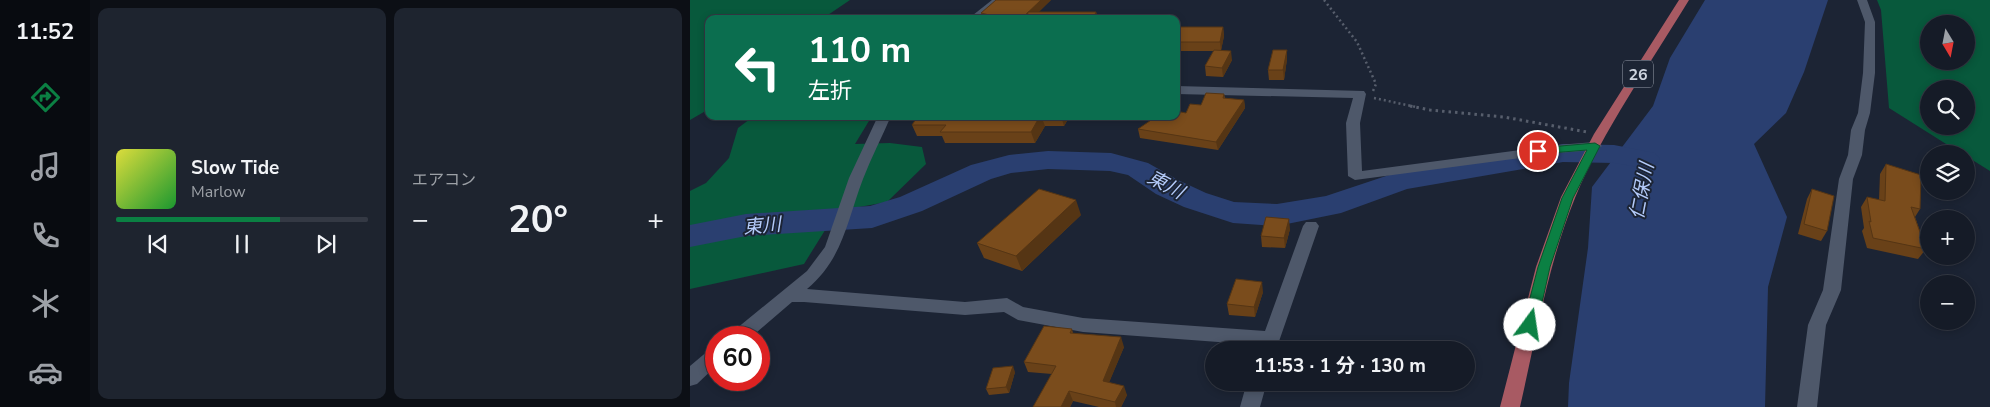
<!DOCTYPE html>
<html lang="ja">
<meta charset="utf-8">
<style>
:root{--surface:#151b27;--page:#1e242f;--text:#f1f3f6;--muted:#9da1a7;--line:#343944;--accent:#0b8043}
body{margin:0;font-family:"Nunito Sans","Noto Sans JP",sans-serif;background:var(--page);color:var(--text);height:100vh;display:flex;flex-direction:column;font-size:19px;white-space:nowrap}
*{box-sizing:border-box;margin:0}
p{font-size:16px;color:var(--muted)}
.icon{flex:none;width:28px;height:28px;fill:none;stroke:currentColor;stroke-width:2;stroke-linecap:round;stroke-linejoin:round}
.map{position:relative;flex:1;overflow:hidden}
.drawer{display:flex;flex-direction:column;gap:8px;padding:8px;background:#0c0f15;width:600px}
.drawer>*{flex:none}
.guide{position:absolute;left:15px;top:15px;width:475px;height:105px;border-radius:10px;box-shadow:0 2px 8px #0003,0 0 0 1px var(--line);background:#0b6e4f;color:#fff;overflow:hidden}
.needle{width:32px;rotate:170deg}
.controls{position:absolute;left:1230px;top:15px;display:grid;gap:10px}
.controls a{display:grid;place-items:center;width:55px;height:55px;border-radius:50%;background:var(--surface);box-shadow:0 2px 8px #0003,0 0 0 1px var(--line);font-size:25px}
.speed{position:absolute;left:15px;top:326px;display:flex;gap:10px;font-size:25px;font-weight:700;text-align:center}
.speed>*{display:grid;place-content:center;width:65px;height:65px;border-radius:50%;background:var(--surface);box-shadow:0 2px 8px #0003,0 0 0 1px var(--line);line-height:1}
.speed .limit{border:8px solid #d22;background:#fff;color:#111}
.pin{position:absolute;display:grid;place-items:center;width:42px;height:42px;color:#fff;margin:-21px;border:2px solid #fff;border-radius:50%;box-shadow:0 1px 5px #0007}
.me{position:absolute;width:55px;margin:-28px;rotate:14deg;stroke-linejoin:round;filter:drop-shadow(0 0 4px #0008)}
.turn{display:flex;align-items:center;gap:18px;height:105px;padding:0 20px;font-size:22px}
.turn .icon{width:65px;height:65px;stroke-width:2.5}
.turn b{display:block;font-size:35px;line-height:42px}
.big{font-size:38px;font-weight:700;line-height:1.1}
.drawer .widget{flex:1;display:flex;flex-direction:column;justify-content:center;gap:8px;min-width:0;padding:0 18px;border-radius:10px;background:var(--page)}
.song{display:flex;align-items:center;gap:15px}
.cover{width:60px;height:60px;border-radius:8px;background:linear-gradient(135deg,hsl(60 70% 55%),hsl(130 70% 35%))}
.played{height:5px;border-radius:2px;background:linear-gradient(90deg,var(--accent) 65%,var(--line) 65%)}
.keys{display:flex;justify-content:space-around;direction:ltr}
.heat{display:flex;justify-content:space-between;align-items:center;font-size:28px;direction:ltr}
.drawer .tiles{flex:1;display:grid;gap:8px;grid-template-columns:repeat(2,1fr)}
.trip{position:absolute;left:515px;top:341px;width:270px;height:50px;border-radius:25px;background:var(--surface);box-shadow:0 2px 8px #0003,0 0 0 1px var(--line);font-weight:700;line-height:50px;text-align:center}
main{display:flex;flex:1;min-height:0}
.tabs{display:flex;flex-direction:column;width:90px;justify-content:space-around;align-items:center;background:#080b10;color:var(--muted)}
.tabs .icon{width:35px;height:35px}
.tabs .on{color:var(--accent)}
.tabs b{font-size:22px;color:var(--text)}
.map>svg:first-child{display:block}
.forest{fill:#08593c;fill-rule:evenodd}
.water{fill:#2a3f70}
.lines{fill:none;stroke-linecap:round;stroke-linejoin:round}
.river{fill:#2a3f70;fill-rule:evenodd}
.path-far1{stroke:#575e6c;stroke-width:2.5;stroke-dasharray:2 3;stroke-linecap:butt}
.path{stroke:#575e6c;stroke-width:3;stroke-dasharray:2.5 4;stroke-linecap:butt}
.street{fill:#4e586a;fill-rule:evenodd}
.primary{fill:#a85a63;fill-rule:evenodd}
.wall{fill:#694118}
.shaded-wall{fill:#553514}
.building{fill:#7a4c1c;stroke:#553514}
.route{fill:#0b8043;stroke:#07532c}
.labels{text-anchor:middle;stroke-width:4;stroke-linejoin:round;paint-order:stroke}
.shield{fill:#1c2434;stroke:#999fac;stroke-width:1}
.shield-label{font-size:16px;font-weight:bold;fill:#ced4df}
.water-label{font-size:19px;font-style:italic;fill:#b4cbfa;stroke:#1c2434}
</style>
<main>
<nav class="tabs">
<b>11:52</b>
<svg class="icon on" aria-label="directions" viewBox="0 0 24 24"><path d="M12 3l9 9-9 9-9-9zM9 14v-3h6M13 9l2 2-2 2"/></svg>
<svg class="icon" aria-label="music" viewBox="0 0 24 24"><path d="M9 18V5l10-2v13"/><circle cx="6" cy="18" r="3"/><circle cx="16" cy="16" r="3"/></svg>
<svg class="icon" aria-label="phone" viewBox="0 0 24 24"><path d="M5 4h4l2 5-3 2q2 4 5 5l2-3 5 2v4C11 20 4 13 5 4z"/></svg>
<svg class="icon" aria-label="climate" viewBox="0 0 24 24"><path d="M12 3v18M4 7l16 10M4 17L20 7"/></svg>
<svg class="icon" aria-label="car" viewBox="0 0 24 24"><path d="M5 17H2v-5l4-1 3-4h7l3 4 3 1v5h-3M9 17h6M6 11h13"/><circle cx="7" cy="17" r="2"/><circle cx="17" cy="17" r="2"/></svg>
</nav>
<section class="drawer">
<div class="tiles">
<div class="widget">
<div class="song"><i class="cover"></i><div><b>Slow Tide</b><p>Marlow</p></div></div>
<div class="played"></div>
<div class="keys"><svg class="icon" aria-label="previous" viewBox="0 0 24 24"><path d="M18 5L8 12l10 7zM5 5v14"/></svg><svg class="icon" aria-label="pause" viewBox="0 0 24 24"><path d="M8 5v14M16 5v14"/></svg><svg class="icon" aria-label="next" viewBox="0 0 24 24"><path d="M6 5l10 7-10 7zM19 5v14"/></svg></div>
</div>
<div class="widget"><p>エアコン</p>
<div class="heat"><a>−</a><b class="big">20°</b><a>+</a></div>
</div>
</div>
</section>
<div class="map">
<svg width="1300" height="407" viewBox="0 0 1300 407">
<rect width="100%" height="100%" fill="#1c2434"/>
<!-- forest -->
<g class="forest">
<polygon points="0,0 160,0 132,19 19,19 19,109 0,120"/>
<path d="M1187,0H1300V171L1276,156V154H1272L1199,108L1191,10ZM1239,24H1276V61H1239ZM1239,89H1276V126H1239Z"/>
<polygon points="64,116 182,116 165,144 200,143 232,147 236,164 197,202 147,211 114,264 0,289 0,191 16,183 39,158 48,128"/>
</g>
<!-- water -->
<polygon class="water" points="1015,0 1138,0 1114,72 1096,113 1064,144 1097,217 1078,287 1075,407 878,407 879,383 898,248 902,187 963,106 980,58"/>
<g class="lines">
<!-- river -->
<polygon class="river" points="873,144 924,145 965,153 970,159 965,165 955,168 924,163 873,162 717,189 651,213 587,226 543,223 494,207 466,194 438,175 420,171 358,169 321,173 301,179 232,211 182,228 56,236 0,247 0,225 56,214 180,206 210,197 281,165 319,155 358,151 421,153 458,163 488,180 516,193 544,202 587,204 636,196 711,171"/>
<!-- path-far1 -->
<g class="path-far1">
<polyline points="634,0 667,42 686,84 683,91"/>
<polyline points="684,98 726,107"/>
</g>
<!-- path -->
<polyline class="path" points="720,106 740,110 814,117 897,132"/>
<!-- street -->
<g class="street">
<polygon points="302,0 313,0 290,19 278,19"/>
<polygon points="1167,0 1177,0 1185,22 1185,73 1180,113 1175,130 1172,155 1163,179 1151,290 1136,325 1127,407 1107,407 1118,325 1133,290 1149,179 1158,155 1161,130 1168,113 1173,73 1175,22"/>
<polygon points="486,86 674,91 676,94 670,123 672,171 867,145 905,142 912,146 905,150 867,153 665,180 658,176 656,123 663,98 486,94"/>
<path d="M188,116H201C192,137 181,158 173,179C157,221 153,259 117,289L275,302L317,298L333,307L393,318L575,331L613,226L616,222H626L629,226L586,350H568L569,345L393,332L328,320L314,312L275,315L114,302H102L60,338H38L41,333L117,271L135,247L159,178Z"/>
<polygon points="26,347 26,366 7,384 0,386 0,366 19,350"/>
<polygon points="557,382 577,382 570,407 550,407"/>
</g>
<!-- primary -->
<path class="primary" d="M989,0H999C962,61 912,132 885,198C858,264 846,337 830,407H810L846,267L871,197L904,134Z"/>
</g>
<!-- wall -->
<g class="wall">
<polygon points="361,0 348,12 406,12 408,19 293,19 291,13"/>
<polygon points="533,27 534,36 531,50 542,60 533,77 516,76 515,66 524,51 486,51 486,37"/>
<polygon points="597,59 594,80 579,80 578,70"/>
<polygon points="534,94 535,98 554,100 555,108 528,150 450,138 448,129 496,113 511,105"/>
<polygon points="228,116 380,116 374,126 355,126 345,143 255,143 252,136 227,136 222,125"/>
<polygon points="1196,164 1230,209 1225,217 1236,249 1228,259 1177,248 1172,231 1174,228 1171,207 1177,197 1189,200 1190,174"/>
<polygon points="1122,189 1137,231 1131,241 1108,234 1117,199"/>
<polygon points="391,215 332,271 294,258 287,243"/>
<polygon points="600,229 595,248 572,247 571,236"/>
<polygon points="573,292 565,317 539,315 537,304"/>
<polygon points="382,329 383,333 434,347 419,382 437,395 431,407 409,407 383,401 380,407 343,407 362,374 338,372 334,362"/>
<polygon points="325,372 319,393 299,395 296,389"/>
</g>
<!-- shaded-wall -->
<g class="shaded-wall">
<polygon points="351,0 361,0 342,19 331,19"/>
<polygon points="406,12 408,19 403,19"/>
<polygon points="533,27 534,36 531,51 530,42"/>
<polygon points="597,50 597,59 594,80 593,70"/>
<polygon points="541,51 542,60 533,77 532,68"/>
<polygon points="554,100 555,108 528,150 526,142"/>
<polygon points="350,116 351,116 355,126 345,143 341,132"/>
<polygon points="371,116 380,116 374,126"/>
<polygon points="386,200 391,215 332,271 326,256"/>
<polygon points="599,219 600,229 595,248 594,238"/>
<polygon points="572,282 573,292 565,317 564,307"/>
<polygon points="431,337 434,347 416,390 413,381"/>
<polygon points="323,366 325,372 319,393 316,387"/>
<polygon points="434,386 437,395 431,407 426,407 425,402"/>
<polygon points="379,391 383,401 380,407 371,407"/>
</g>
<!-- building -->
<g class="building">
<polygon points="306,0 351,0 331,19 316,19 291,13"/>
<polygon points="338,12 406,12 403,19 337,19"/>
<polygon points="490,27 533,27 530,42 486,42 486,37"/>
<polygon points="524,50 541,51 532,68 515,66"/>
<polygon points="583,50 597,50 593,70 578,70"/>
<polygon points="516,93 534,94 533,98 554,100 526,142 448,129 467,116 486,116 486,111 496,113 500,104 511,105"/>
<polygon points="228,116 350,116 341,132 250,132 256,125 222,125"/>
<polygon points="1196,164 1231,175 1230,209 1221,207 1236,249 1183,238 1179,221 1181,222 1177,197 1195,201"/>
<polygon points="349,189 386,200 326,256 287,243"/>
<polygon points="1122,189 1144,196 1137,231 1114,224"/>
<polygon points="576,217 599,219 594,238 571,236"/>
<polygon points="546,279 572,282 564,307 537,304"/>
<polygon points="354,326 382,329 380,333 431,337 413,381 434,386 425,402 379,391 371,407 343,407 366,366 334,362"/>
<polygon points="323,366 316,387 296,389 303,368"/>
</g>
<!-- route -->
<polygon class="route" points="905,143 910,146 883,198 860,267 847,325 845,329 835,329 833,325 848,267 872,198 897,150 848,154 843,151 848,148"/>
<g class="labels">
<!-- shield labels -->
<rect class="shield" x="933" y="60.5" width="30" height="27" rx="4"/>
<g class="shield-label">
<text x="948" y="80">26</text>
</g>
<!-- water labels -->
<g class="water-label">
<text transform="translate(476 184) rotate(28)" y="7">東川</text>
<text transform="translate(951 191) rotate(-79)" y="7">仁保川</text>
<text transform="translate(72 225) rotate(-5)" y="7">東川</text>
</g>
</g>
</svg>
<div class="controls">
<a><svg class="needle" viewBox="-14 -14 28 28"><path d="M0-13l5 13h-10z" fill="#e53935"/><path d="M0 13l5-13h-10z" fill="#9da1a7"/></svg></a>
<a><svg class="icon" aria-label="search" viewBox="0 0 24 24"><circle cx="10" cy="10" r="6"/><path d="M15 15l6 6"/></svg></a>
<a><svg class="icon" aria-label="layers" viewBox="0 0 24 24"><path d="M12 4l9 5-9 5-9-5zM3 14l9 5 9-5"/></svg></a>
<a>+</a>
<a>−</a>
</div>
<div class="speed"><div class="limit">60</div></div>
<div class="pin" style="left:848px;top:151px;background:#d93025"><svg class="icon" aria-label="arrive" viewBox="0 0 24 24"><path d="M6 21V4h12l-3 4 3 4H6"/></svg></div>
<svg class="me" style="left:840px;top:325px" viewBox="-20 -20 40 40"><circle r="19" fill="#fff"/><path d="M0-13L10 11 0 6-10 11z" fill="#0b8043"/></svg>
<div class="trip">11:53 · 1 分 · 130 m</div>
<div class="guide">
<div class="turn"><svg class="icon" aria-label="left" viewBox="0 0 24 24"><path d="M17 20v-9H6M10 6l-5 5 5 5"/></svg><div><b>110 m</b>左折</div></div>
</div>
</div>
</main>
